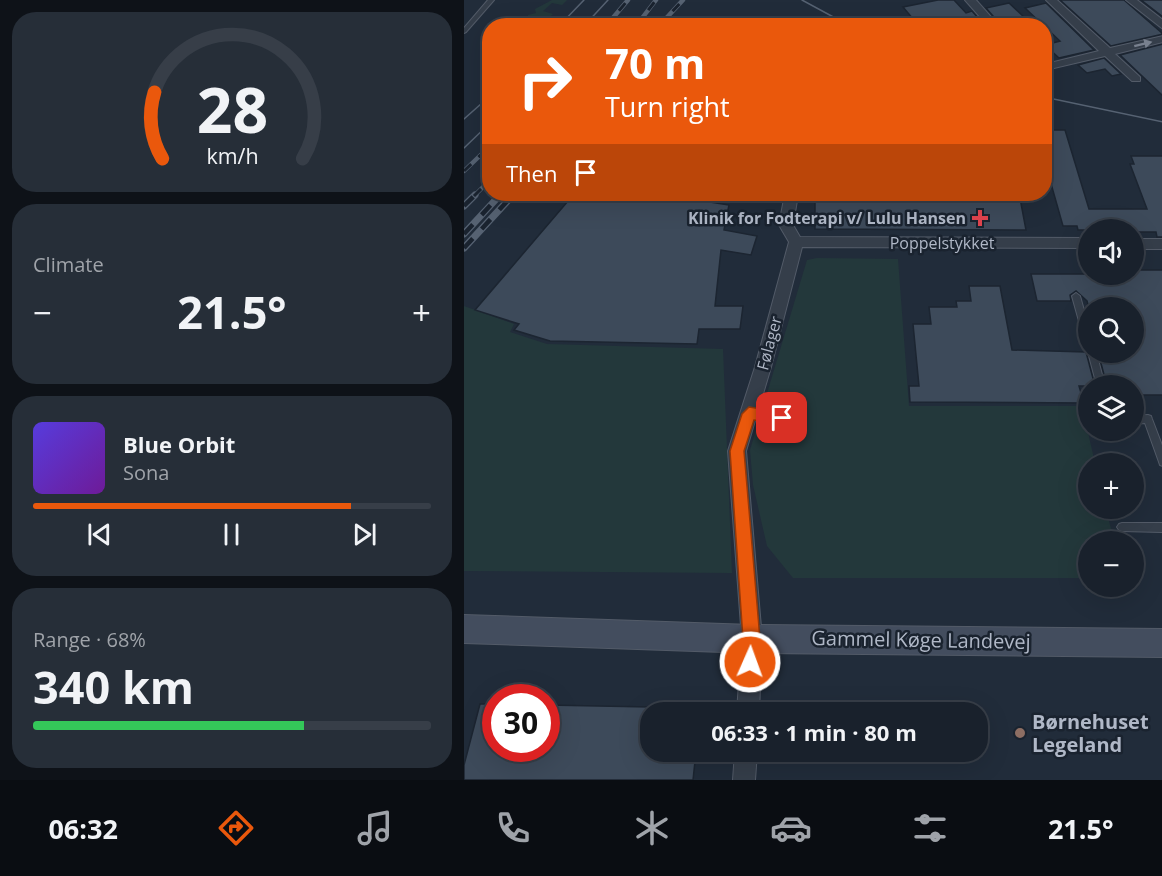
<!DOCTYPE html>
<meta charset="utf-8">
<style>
:root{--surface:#19212c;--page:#262e38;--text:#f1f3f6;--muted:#9fa3a9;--line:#373e48;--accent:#ea580c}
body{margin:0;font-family:"Open Sans",sans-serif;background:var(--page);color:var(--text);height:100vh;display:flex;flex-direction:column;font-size:22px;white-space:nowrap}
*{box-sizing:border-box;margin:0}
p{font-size:20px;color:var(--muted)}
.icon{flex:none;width:33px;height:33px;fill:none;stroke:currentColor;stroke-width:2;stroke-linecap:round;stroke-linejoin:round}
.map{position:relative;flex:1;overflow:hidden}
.details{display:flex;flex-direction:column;gap:12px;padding:12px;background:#0e1218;width:464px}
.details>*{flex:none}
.guide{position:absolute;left:18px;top:18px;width:570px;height:183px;border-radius:24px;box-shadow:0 6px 24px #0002,0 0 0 2px var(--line);background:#ea580c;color:#fff;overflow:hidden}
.controls{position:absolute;left:614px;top:219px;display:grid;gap:12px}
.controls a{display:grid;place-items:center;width:66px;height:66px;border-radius:50%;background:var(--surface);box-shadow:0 6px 24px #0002,0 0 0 2px var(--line);font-size:30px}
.speed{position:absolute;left:18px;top:684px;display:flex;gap:12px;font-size:30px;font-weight:700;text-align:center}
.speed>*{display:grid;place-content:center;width:78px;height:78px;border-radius:50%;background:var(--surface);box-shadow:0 6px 24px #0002,0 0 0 2px var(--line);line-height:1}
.speed .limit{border:9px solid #d22;background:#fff;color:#111}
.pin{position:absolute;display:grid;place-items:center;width:51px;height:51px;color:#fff;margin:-26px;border-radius:12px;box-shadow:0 3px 9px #0006}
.me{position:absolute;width:66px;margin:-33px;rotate:2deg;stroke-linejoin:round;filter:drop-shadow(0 0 4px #0008)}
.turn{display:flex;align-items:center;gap:21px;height:126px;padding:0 24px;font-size:27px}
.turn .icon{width:78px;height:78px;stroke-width:2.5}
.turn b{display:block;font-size:42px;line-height:51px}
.then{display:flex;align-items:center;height:57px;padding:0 24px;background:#0003;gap:12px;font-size:22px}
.big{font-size:45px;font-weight:700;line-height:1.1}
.details .widget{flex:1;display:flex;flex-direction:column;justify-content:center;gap:9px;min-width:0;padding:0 21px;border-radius:24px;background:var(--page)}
.details .dial{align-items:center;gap:0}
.dial svg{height:156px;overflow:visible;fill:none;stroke:var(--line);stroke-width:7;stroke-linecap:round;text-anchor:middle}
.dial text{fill:var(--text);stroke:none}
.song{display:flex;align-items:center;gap:18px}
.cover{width:72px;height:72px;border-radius:9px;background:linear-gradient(135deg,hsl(250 70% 55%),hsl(280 70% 35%))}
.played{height:6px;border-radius:3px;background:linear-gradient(90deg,var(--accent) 80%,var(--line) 80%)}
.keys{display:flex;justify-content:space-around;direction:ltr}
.heat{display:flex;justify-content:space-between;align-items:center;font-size:33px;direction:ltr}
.charge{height:9px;border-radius:4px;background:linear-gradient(90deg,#34c759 68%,var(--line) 0)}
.trip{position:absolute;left:176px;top:702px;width:348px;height:60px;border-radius:24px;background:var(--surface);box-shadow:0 6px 24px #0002,0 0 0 2px var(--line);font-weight:700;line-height:60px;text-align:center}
.menu{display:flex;height:96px;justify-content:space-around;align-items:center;background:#0a0d12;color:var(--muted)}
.menu .icon{width:42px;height:42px}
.menu .on{color:var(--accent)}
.menu b{font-size:27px;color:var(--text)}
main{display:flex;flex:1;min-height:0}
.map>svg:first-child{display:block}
.green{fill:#23383b}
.building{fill:#3d4a5a;stroke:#1c2531;stroke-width:1.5}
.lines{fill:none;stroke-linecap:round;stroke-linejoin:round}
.lane-casing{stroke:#535b68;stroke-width:2}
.street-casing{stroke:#535b68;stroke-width:2}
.secondary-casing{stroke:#535b68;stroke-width:2}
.lane{fill:#353e4a;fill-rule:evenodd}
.street{fill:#353e4a;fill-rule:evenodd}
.secondary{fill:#434d5e;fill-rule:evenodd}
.tram{stroke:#566272;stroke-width:1.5}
.rail-far1-casing{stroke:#566272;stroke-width:4.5}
.rail-casing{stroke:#566272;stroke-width:7}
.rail-far1{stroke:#1a232f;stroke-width:3;stroke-dasharray:10;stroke-linecap:butt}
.rail{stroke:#1a232f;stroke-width:4.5;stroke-dasharray:13;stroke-linecap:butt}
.oneway{fill:#79818f}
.route{fill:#ea580c;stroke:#983908;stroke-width:1.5}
.health-dot{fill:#e0444e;stroke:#1a232f;stroke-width:2}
.education-dot{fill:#8d6e63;stroke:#1a232f;stroke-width:2}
.labels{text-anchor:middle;stroke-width:5;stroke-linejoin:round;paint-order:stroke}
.poi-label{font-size:16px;font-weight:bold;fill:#b0b8c7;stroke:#1a232f;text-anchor:end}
.street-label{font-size:16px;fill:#b0b8c7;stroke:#1a232f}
.near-street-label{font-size:20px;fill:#b0b8c7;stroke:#1a232f}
.near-poi-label{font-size:20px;font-weight:bold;fill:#b0b8c7;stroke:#1a232f;text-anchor:start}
</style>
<main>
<section class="details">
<div class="widget dial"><svg viewBox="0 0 100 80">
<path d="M14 69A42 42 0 1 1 86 69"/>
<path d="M14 69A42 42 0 0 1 10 35" stroke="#ea580c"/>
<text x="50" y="56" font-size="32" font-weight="700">28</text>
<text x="50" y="72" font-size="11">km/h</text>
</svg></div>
<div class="widget"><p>Climate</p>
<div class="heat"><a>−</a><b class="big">21.5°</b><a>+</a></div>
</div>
<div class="widget">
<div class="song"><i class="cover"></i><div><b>Blue Orbit</b><p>Sona</p></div></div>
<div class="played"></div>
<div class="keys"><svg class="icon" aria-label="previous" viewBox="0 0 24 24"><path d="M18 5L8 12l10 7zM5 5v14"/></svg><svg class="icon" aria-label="pause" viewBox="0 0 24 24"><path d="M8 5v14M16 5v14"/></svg><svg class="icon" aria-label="next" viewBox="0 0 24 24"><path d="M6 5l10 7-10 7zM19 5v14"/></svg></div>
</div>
<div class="widget"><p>Range · 68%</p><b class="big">340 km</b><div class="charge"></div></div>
</section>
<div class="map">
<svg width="699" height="780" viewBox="0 0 699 780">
<rect width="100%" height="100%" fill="#212c3a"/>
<!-- green -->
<g class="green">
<polygon points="88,0 103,0 98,5 88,3 79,11 89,14 77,25 62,25 64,15 72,13 71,9"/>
<polygon points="353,258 434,259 445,406 618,406 631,463 624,464 624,508 642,509 650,541 624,542 624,578 329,578 303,546 289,485 286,450 343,260"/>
<polygon points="0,306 50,324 46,332 83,344 259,349 268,573 0,571"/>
</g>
<!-- building -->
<g class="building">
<polygon points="474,0 490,0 502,13 508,11 521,26 455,26 439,7"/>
<polygon points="596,0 660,0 699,34 647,46"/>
<polygon points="677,0 699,0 699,17"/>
<polygon points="545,3 561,18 536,24 522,8"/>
<polygon points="582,3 630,50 595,58 581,45 596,41 561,8"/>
<polygon points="699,44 699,96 656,55"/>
<polygon points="640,58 657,74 648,76 641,69 623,73 614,65"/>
<polygon points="580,130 601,130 625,209 683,209 666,164 670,164 667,156 699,156 699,237 693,237 692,232 669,232 669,230 614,230 613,226 599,226 580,159"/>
<polygon points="110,194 202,194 201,195 265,205 260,230 293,236 287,255 257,250 251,306 279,306 276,329 235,329 233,344 86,341 50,330 55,324 11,310"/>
<polygon points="395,197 556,198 562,230 351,229 351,202 395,202"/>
<polygon points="669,270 699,270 699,395 669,395 669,386 643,386 634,352 669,352 669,308 625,308 623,301 612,291 606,295 607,301 573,301 567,274 669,274"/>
<polygon points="505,286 536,286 548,350 622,352 631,386 615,386 620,403 446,402 445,386 455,386 449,324 467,324 465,307 493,307 492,301 507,301"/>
<polygon points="16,704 32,704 32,748 82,748 82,705 186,707 186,752 232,752 229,780 0,780 0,765"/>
</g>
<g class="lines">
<defs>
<g id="lane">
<polygon points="24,0 30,0 2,32 0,33 0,28"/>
<polygon points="612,293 616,296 624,325 624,342 620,339 608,296"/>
<polygon points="624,352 632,352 641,386 633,386"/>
<polygon points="285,410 335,416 338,417 339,420 338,423 335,424 285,418 282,417 281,414 282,411"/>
<polygon points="684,415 687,416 688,419 699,448 699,466 696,465 695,462 681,423 669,424 669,416"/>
<polygon points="658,523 699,523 699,532 658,531 655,530 653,527 655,524"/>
</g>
<g id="street">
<polygon points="501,0 512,0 535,26 524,26"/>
<polygon points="582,0 593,0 646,48 699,36 699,42 651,54 676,77 676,81 668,81 641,56 590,68 580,67 580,61 590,62 635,51"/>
<polygon points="662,0 673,0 699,20 699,29"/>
<polygon points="321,194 334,194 329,225 336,237 624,238 624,248 338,247 307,367 282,451 298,639 295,712 273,712 278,639 264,451 291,367 325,242 315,225"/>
<rect x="669" y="239" width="30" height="10"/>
<polygon points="271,752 293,752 291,780 269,780"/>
</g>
<polygon id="secondary" points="0,615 288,625 699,629 699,657 288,653 0,643"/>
</defs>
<!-- lane casing -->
<use href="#lane" class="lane-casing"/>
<!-- street casing -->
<use href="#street" class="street-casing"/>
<!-- secondary casing -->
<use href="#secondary" class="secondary-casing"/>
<!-- lane -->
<use href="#lane" class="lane"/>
<!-- street -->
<use href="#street" class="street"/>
<!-- secondary -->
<use href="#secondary" class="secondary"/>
<!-- tram -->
<g class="tram">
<polyline points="338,0 386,26"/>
<polyline points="95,26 120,0"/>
<polyline points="120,26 144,0"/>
<polyline points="580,97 699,122"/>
<polyline points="0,119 26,96"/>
<polyline points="0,148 26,123"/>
</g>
<defs>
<g id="rail-far1">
<polyline points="142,26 164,0"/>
<polyline points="172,26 192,0"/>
<polyline points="195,26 219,0"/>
<polyline points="0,171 26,146"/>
<polyline points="10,196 26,180"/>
<polyline points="35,196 37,194"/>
<polyline points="48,196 50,194"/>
</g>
<g id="rail">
<polyline points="0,206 11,195"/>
<polyline points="0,234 36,195"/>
<polyline points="0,248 49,195"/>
</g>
</defs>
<!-- rail-far1 casing -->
<use href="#rail-far1" class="rail-far1-casing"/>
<!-- rail casing -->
<use href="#rail" class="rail-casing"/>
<!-- rail-far1 -->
<use href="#rail-far1" class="rail-far1"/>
<!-- rail -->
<use href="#rail" class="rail"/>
</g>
<!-- one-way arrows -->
<defs><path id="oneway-solid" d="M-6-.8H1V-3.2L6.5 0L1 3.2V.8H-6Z" transform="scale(1.5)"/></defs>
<use class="oneway" href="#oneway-solid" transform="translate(679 44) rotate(-14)"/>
<!-- route -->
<polygon class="route" points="285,407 318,412 325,418 318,424 290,420 280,451 296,639 293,668 286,671 280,668 278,662 279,639 266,451 278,414"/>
<!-- markers -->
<path class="health-dot" d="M513 209h6v6h6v6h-6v6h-6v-6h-6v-6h6z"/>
<circle class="education-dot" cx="556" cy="733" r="6"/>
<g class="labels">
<!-- poi labels -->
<g class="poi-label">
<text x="502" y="224">Klinik for Fodterapi v/ Lulu Hansen</text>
</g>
<!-- street labels -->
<g class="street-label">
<text x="478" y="249">Poppelstykket</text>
<text transform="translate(305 343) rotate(-75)" y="6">Følager</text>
</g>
<!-- near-street labels -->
<g class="near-street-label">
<text transform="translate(457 640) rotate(1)" y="7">Gammel Køge Landevej</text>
</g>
<!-- near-poi labels -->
<g class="near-poi-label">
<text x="568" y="729">Børnehuset<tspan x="568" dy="23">Legeland</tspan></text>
</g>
</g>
</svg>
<div class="controls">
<a><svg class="icon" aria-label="sound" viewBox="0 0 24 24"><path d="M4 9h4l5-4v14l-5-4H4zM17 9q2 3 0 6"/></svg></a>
<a><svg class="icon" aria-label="search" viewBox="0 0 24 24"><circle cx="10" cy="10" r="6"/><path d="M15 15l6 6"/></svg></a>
<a><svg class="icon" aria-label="layers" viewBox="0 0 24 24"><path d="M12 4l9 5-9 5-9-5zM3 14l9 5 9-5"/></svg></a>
<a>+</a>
<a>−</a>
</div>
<div class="speed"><div class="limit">30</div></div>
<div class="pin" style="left:318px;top:418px;background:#d93025"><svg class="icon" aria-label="arrive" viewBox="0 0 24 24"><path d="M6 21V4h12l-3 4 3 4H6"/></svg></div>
<svg class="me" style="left:286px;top:662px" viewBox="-20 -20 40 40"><circle r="17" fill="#ea580c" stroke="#fff" stroke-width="3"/><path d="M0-11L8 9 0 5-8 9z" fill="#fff"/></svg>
<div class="trip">06:33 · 1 min · 80 m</div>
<div class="guide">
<div class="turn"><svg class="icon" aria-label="right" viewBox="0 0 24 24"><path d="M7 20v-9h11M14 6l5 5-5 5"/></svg><div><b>70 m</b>Turn right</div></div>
<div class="then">Then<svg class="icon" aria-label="arrive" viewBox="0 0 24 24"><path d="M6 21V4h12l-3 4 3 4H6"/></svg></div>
</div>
</div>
</main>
<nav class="menu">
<b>06:32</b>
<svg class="icon on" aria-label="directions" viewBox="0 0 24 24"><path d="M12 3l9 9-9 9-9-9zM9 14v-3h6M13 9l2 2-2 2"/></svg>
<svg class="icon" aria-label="music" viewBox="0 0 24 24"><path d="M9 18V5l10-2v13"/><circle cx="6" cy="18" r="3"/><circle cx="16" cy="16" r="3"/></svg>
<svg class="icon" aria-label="phone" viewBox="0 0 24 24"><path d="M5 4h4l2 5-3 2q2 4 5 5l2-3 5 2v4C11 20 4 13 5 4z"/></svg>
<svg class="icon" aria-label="climate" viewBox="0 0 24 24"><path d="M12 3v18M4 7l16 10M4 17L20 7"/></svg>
<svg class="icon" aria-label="car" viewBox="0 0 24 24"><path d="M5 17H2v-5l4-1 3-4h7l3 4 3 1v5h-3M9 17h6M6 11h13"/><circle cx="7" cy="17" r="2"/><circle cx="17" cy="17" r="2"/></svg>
<svg class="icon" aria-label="filters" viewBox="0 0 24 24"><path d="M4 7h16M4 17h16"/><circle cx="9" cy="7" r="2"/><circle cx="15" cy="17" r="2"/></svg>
<b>21.5°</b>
</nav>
